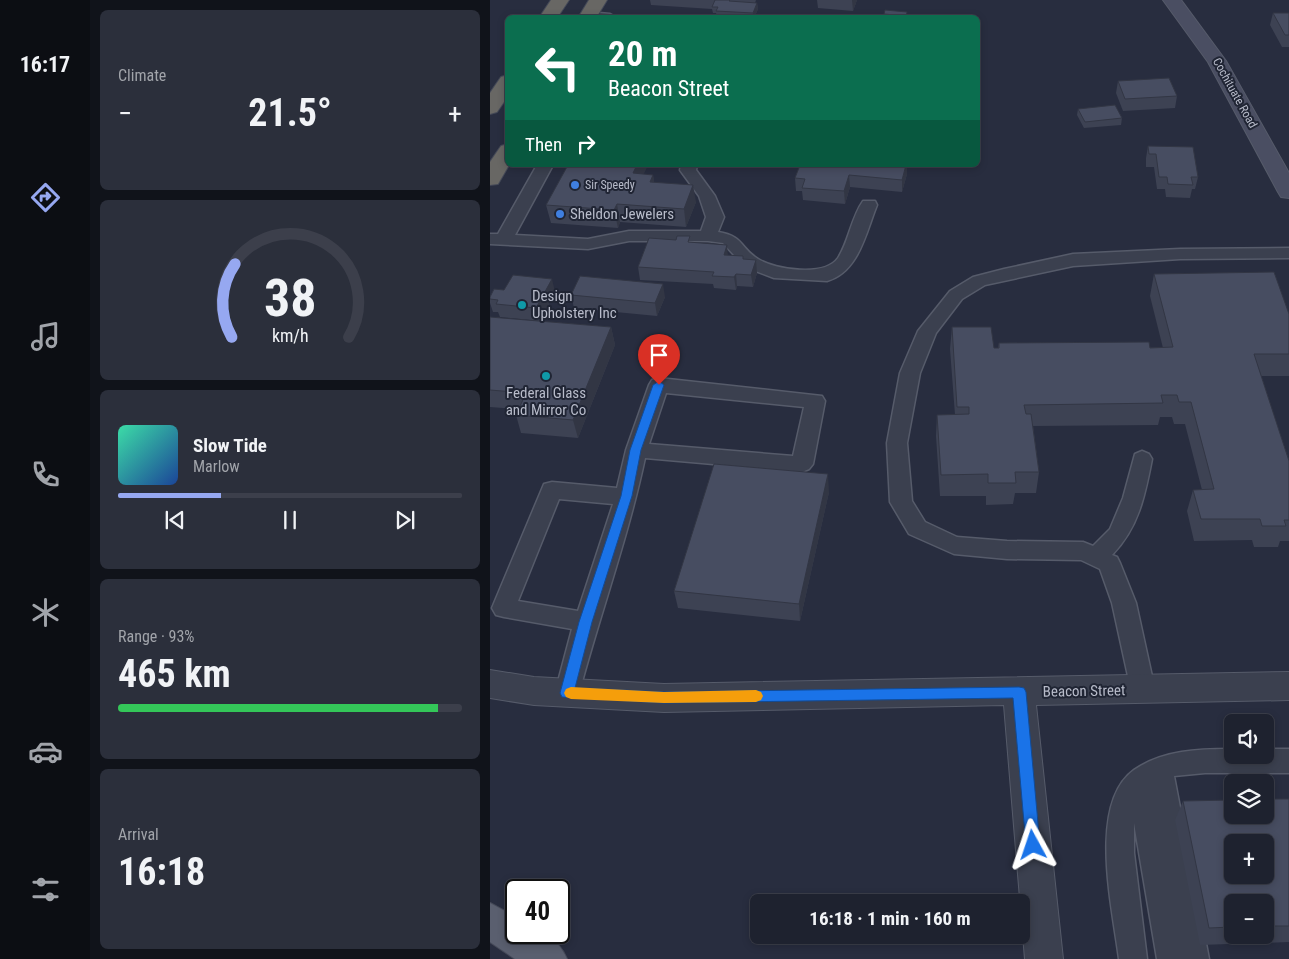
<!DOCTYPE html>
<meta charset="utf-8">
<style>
:root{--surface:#1e222f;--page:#2b2f3b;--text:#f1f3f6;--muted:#a1a4aa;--line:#3c3f4b;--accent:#96a8f1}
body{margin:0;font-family:"Roboto Condensed",sans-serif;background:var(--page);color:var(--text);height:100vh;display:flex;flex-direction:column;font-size:19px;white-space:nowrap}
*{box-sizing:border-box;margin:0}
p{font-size:16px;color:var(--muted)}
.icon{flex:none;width:28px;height:28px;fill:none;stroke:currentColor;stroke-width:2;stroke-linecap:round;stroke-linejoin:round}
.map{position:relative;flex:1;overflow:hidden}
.panel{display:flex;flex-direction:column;gap:10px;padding:10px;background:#10131a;width:400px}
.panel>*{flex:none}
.top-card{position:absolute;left:15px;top:15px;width:475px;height:152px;border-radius:8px;box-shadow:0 2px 8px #0003,0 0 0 1px var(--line);background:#0b6e4f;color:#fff;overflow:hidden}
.buttons{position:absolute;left:734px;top:714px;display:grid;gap:10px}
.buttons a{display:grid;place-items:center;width:50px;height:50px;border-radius:8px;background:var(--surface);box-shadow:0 2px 8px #0003,0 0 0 1px var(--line);font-size:25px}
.speed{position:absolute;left:15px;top:879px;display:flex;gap:10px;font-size:25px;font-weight:700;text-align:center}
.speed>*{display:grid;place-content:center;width:65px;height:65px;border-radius:50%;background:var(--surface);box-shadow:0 2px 8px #0003,0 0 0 1px var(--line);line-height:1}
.speed .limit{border:2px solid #111;border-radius:8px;background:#fff;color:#111}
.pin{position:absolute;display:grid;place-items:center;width:42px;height:42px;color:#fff;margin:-51px -21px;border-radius:50% 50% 50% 0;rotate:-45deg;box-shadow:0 0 5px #0007}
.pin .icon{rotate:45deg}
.me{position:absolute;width:55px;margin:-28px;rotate:355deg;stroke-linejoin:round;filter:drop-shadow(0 0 4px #0008)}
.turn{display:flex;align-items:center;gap:18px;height:105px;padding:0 20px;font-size:22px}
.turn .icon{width:65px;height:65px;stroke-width:2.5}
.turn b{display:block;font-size:35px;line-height:42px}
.then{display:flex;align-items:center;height:48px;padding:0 20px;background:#0003;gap:10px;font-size:19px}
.big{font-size:38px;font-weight:700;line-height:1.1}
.panel .widget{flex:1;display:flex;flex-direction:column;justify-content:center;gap:8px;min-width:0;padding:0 18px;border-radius:8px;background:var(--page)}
.panel .dial{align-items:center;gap:0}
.dial svg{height:130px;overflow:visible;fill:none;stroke:var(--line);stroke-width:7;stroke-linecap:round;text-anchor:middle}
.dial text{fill:var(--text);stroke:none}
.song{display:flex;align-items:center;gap:15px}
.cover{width:60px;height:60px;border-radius:8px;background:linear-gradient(135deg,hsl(160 70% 55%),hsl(220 70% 35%))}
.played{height:5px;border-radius:2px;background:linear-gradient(90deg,var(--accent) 30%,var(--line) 30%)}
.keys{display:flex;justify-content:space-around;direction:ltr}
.heat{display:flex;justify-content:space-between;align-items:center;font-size:28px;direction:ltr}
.charge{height:8px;border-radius:4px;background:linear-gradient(90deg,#34c759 93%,var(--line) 0)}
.trip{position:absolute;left:260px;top:894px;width:280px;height:50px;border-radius:8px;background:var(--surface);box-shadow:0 2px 8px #0003,0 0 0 1px var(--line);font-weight:700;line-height:50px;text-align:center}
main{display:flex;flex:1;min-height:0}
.tabs{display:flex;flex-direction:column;width:90px;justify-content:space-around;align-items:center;background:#0c0e13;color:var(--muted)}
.tabs .icon{width:35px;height:35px}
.tabs .active{color:var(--accent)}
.tabs b{font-size:22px;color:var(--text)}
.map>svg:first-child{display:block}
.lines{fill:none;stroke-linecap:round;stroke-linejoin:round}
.service-casing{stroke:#565b6a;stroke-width:3}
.tertiary-casing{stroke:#565b6a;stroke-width:2}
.secondary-casing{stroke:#565b6a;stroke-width:2}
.primary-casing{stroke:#454958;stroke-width:2}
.trunk-casing{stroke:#434857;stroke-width:2}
.service{fill:#3b404f;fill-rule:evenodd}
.tertiary{fill:#3b404f;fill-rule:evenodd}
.secondary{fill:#4a4e62;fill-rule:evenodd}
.primary{fill:#5a5f6f;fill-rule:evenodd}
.trunk{fill:#686764;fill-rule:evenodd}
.wall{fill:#3d4253;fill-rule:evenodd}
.shaded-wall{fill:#323644}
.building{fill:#474d61;stroke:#323644;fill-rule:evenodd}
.route{fill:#1a73e8;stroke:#114b97}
.slow{fill:#f59e0b}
.shop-dot{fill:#3f7fe0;stroke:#202534;stroke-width:2}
.culture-dot{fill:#0f9aa8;stroke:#202534;stroke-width:2}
.labels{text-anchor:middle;stroke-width:4;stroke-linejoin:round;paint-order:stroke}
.far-street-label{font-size:12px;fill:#b8bcca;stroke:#202534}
.far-poi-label{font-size:12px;fill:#b8bcca;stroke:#202534;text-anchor:start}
.poi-label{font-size:15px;fill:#b8bcca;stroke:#202534;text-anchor:start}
.street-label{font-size:15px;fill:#b8bcca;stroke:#202534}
</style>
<main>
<nav class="tabs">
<b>16:17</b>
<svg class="icon active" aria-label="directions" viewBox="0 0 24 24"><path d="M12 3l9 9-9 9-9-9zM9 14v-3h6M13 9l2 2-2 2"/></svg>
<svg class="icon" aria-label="music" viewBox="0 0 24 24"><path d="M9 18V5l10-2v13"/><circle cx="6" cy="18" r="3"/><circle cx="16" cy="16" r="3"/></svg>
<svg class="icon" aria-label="phone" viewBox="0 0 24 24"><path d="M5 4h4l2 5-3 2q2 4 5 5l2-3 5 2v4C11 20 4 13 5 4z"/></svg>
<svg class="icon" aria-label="climate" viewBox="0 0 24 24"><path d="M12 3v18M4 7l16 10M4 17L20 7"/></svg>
<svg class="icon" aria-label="car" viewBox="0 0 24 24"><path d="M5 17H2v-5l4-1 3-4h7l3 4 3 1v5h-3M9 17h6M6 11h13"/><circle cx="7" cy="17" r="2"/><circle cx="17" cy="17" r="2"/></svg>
<svg class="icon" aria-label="filters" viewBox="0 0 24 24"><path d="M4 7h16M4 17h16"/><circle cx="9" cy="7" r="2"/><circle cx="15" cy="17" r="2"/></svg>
</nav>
<section class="panel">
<div class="widget"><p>Climate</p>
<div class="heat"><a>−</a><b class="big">21.5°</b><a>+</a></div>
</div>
<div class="widget dial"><svg viewBox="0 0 100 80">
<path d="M14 69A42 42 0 1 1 86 69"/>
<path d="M14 69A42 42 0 0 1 16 24" stroke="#96a8f1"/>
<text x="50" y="56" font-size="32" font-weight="700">38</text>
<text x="50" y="72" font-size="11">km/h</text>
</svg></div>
<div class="widget">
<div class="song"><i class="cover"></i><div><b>Slow Tide</b><p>Marlow</p></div></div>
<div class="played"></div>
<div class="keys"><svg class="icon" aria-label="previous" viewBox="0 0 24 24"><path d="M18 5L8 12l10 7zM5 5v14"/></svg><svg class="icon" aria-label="pause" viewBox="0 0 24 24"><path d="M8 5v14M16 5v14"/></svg><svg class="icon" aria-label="next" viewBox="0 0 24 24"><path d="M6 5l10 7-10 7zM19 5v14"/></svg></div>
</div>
<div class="widget"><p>Range · 93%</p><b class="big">465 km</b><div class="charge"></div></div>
<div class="widget"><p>Arrival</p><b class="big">16:18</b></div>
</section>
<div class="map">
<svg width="799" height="959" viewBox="0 0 799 959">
<rect width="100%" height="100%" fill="#282d3f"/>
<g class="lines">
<defs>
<g id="service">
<polygon points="98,12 120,14 127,18 92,18 93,13"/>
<path d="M47,165H63L25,235L98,239L139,231H211L216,217L209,196L190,170L191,165H207L206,170L225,196L234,217L228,232C254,236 250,248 268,259C286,270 335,277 348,258C359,241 361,218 373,201H385L387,205C376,232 369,272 337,281L284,278L255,267L233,243L218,241H139L98,249L0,244V234H8Z"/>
<path d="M799,248V258L690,259L583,266L495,285L472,299L446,333L430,373L417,443L422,501L435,522L467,537L517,541L593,542L603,546L620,529L633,498L645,454L652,451L659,454L662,459C655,495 649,527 622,555L627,557L630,563L646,603L665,690L662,697L653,701L644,697L641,690L622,603L610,569L591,560L517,559L464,554L419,534L400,502L397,443L410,373L428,331L460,291L483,277L514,269L583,254L690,249Z"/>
<path d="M169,378L332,396L335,401L323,464L319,469L312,472L155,458C138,538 110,614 89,693L86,701L77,704L68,701L65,693L82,629L14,617L6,615L2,608L54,484L62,482L127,488L136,450L159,385L162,380ZM176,393L314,407L303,456L159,444ZM69,499L123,504L88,611L28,601Z"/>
<path d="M742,749V755H775V749H799V773H715L684,776L719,959H667L644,823V853L657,959H629C623,910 597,804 644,770C673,750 709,749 742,749Z"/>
</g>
<polygon id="tertiary" points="0,670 44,677 174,684 799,672 799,700 546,705 573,959 535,959 514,705 174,712 44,705 0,698"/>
<polygon id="secondary" points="673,0 691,0 736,61 799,173 799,198 791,197 788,192 718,62"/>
<path id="primary" d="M0,903L26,917V932C51,932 66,934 77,959H25L0,942Z"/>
<g id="trunk">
<polygon points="61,0 79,0 67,18 49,18"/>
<polygon points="99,0 117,0 106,18 88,18"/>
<polygon points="18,75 18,96 7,112 0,114 0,93 11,77"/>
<polygon points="18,144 19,165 8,184 0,185 0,162 11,146"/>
</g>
</defs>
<!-- service casing -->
<use href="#service" class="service-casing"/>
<!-- tertiary casing -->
<use href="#tertiary" class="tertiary-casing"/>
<!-- secondary casing -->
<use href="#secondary" class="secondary-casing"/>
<!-- primary casing -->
<use href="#primary" class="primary-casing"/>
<!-- trunk casing -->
<use href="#trunk" class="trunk-casing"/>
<!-- service -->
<use href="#service" class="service"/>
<!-- tertiary -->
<use href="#tertiary" class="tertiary"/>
<!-- secondary -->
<use href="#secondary" class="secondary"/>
<!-- primary -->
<use href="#primary" class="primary"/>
<!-- trunk -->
<use href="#trunk" class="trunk"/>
</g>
<!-- wall -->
<g class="wall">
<polygon points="160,0 266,0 265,3 267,3 268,9 264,18 227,17 226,13 223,13 222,9 161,5"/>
<polygon points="327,0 367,0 363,11 328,8"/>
<polygon points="417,12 417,18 394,18 394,14"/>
<polygon points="783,13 799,13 799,47 792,47 780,25"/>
<polygon points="628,81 687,96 685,108 633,111 626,93"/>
<polygon points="588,109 632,118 631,125 594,128 587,115"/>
<polygon points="658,146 708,177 705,189 702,189 700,198 676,197 675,189 667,189 664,167 656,167 656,158"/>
<polygon points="310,165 417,165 417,174 412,192 360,187 355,204 313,200 312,191 306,191 305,178"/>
<polygon points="157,167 153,174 163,175 164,182 206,202 196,227 130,222 128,228 61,223 56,205"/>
<polygon points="201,242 238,255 254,259 267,273 263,287 247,286 246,290 224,288 223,284 150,280 148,267"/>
<polygon points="664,274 799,314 799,376 771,376 799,461 799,541 790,541 788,547 764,547 762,540 704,541 697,511 703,490 712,490 695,424 684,424 682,417 670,417 668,425 543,426 549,472 546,493 525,493 523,504 496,505 496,496 450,496 446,436 447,415 465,415 460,349 462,327 504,348 508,348 509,343 673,348 660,296"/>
<polygon points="14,290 65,292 50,321 10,317 8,312 3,312 0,303 0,297"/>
<polygon points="81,295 175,297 167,316 84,308"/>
<polygon points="0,317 121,327 125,345 88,438 31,433 26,415 28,409 0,407"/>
<polygon points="339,492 310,621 188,608 184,591"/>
<path d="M799,799V942L710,945L685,820L693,801ZM742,902H775V935H742Z"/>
</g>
<!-- shaded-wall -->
<g class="shaded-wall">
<polygon points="362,0 367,0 363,11"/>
<polygon points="267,3 268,9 264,18 263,18 263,13"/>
<polygon points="147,165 156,165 157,167 146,191 143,173"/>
<polygon points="416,165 417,165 417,174 412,192 412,180"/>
<polygon points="163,175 166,193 160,182"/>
<polygon points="359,175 360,187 355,204 354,191"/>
<polygon points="203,185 206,202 196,227 194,209"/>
<polygon points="127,204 130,222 128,228 124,210"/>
<polygon points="237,245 238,257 234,255"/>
<polygon points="266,260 267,273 263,287 261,275"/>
<polygon points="246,274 247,286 246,290 244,277"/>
<polygon points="62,279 65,292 50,321 46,308"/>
<polygon points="173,284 175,297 167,316 165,303"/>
<polygon points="121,327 125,345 88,438 83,420"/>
<polygon points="338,474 339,492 310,621 309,604"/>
</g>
<!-- building -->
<g class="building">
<polygon points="225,0 240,0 239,1 267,3 263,13 226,11 228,7 222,7"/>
<polygon points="395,10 417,12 416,16 394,14"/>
<polygon points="783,13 799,13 799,35 795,35"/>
<polygon points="679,78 687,96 635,99 628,81"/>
<polygon points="625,105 632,118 595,122 588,109"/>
<polygon points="658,146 703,147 708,177 701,177 703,185 678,184 677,177 669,177 666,154 659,154"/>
<polygon points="78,165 147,165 143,173 163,175 160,182 203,185 194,209 127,204 124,210 56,205"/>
<polygon points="310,165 416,165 412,180 359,175 354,191 312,188 315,179 305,178"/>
<polygon points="187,236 200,236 198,242 237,245 234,255 253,256 253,259 266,260 261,275 246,274 244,277 222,276 224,272 148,267 159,238 186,240"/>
<polygon points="784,272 799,314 799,354 764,354 799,461 799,520 794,520 796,526 772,526 770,519 711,519 703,490 724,489 701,402 689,402 687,395 671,395 673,403 534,405 536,414 541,414 549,472 525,472 526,483 498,483 498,474 451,475 447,415 479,414 479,407 467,407 462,327 501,327 504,348 509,348 509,343 659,342 660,348 683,347 664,274"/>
<polygon points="23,275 62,279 46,308 6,304 8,300 0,299 0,297 4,289 14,290"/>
<polygon points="90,276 173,284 165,303 81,295"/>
<polygon points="0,317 121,327 83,420 26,415 36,393 0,390"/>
<polygon points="224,464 338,474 309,604 184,591"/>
<path d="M775,799H799V926H775V902H742V927L719,928L693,801L742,800V815H775ZM742,842H775V875H742Z"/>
</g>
<!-- route -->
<polygon class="route" points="169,381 174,385 151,450 142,496 102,622 85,688 174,692 529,687 534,688 536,692 550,845 548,849 543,851 538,849 536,845 523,698 174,703 72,697 70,693 89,622 131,496 140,450 163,385"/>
<!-- slow -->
<polygon class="slow" points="81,687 174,692 266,690 271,692 273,696 271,700 266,702 174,703 81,699 76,697 74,693 76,689"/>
<!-- markers -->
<g class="shop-dot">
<circle cx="85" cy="185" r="5"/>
<circle cx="70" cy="214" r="5"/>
</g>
<g class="culture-dot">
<circle cx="32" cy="305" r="5"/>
<circle cx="56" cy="376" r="5"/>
</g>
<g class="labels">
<!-- far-street labels -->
<g class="far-street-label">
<text transform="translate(745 93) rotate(61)" y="4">Cochituate Road</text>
</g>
<!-- far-poi labels -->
<g class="far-poi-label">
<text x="95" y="189">Sir Speedy</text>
</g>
<!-- poi labels -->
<g class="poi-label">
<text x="80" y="219">Sheldon Jewelers</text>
<text x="42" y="301">Design<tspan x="42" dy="17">Upholstery Inc</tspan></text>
<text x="56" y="398" text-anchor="middle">Federal Glass<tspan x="56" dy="17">and Mirror Co</tspan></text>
</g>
<!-- street labels -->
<g class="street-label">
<text transform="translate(594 691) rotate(-1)" y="5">Beacon Street</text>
</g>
</g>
</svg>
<div class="buttons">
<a><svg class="icon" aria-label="sound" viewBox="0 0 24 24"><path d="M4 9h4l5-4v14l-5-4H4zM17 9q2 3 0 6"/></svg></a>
<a><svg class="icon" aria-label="layers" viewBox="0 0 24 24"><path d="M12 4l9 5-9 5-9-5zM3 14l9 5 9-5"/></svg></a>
<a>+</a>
<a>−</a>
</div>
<div class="speed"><div class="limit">40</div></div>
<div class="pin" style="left:169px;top:385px;background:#d93025"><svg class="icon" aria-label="arrive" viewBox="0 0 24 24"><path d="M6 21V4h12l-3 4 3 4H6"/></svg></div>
<svg class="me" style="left:543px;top:845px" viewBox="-20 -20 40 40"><path d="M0-17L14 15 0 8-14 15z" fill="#1a73e8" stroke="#fff" stroke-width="4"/></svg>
<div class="trip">16:18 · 1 min · 160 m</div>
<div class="top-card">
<div class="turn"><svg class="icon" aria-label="left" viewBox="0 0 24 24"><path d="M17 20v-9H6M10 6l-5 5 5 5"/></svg><div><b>20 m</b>Beacon Street</div></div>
<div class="then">Then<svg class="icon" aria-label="right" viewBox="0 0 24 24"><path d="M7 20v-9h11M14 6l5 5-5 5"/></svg></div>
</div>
</div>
</main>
